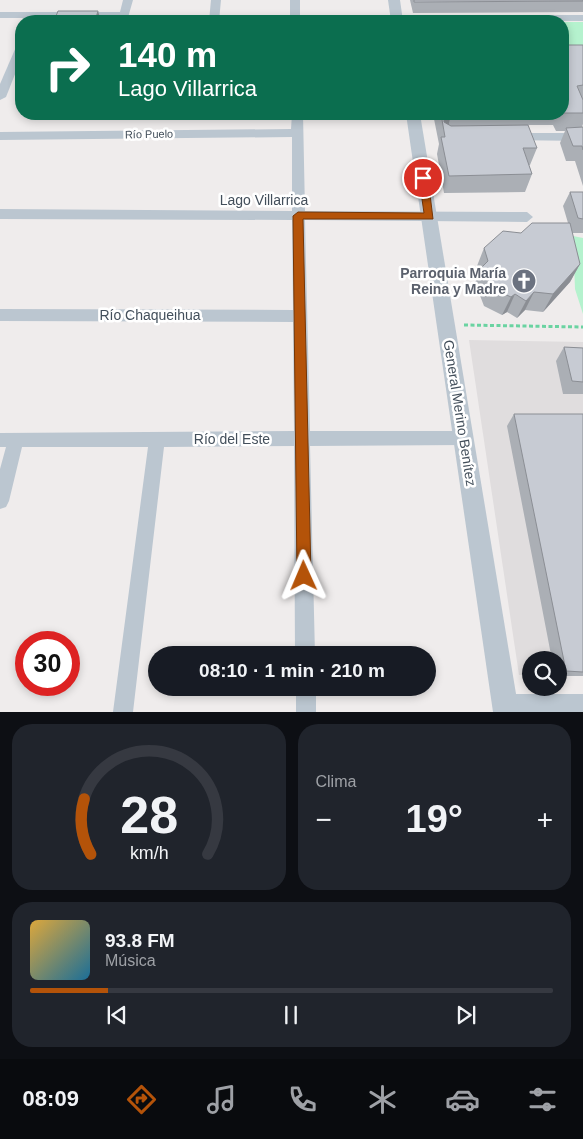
<!DOCTYPE html>
<html lang="es">
<meta charset="utf-8">
<style>
:root{--surface:#171b24;--page:#20242c;--text:#f1f3f6;--muted:#9ea1a6;--line:#363941;--accent:#b45309}
body{margin:0;font-family:Arial,sans-serif;background:var(--page);color:var(--text);height:100vh;display:flex;flex-direction:column;font-size:19px;white-space:nowrap}
*{box-sizing:border-box;margin:0}
p{font-size:16px;color:var(--muted)}
.icon{flex:none;width:28px;height:28px;fill:none;stroke:currentColor;stroke-width:2;stroke-linecap:round;stroke-linejoin:round}
.map{position:relative;height:712px;overflow:hidden}
.panel{display:flex;flex-direction:column;gap:12px;padding:12px;background:#0d0f14;flex:1}
.panel>*{flex:none}
.guide{position:absolute;left:15px;top:15px;width:554px;height:105px;border-radius:20px;box-shadow:0 2px 8px #0003;background:#0b6e4f;color:#fff;overflow:hidden}
.controls{position:absolute;left:522px;top:651px;display:grid;gap:10px}
.controls a{display:grid;place-items:center;width:45px;height:45px;border-radius:50%;background:var(--surface);box-shadow:0 2px 8px #0003;font-size:25px}
.speed{position:absolute;left:15px;top:631px;display:flex;gap:10px;font-size:25px;font-weight:700;text-align:center}
.speed>*{display:grid;place-content:center;width:65px;height:65px;border-radius:50%;background:var(--surface);box-shadow:0 2px 8px #0003;line-height:1}
.speed .limit{border:8px solid #d22;background:#fff;color:#111}
.pin{position:absolute;display:grid;place-items:center;width:42px;height:42px;color:#fff;margin:-21px;border:2px solid #fff;border-radius:50%;box-shadow:0 1px 5px #0007}
.me{position:absolute;width:55px;margin:-28px;rotate:359deg;stroke-linejoin:round;filter:drop-shadow(0 0 4px #0008)}
.turn{display:flex;align-items:center;gap:18px;height:105px;padding:0 20px;font-size:22px}
.turn .icon{width:65px;height:65px;stroke-width:2.5}
.turn b{display:block;font-size:35px;line-height:42px}
.big{font-size:38px;font-weight:800;line-height:1.1}
.panel .card{flex:1;display:flex;flex-direction:column;justify-content:center;gap:8px;min-width:0;padding:0 18px;border-radius:20px;background:var(--page)}
.panel .dial{align-items:center;gap:0}
.dial svg{height:130px;overflow:visible;fill:none;stroke:var(--line);stroke-width:7;stroke-linecap:round;text-anchor:middle}
.dial text{fill:var(--text);stroke:none}
.song{display:flex;align-items:center;gap:15px}
.cover{width:60px;height:60px;border-radius:8px;background:linear-gradient(135deg,hsl(40 70% 55%),hsl(200 70% 35%))}
.played{height:5px;border-radius:2px;background:linear-gradient(90deg,var(--accent) 15%,var(--line) 15%)}
.keys{display:flex;justify-content:space-around;direction:ltr}
.heat{display:flex;justify-content:space-between;align-items:center;font-size:28px;direction:ltr}
.panel .tiles{flex:1;display:grid;gap:12px;grid-template-columns:1fr 1fr}
.card:last-child{grid-column:span 2}
.trip{position:absolute;left:148px;top:646px;width:288px;height:50px;border-radius:25px;background:var(--surface);box-shadow:0 2px 8px #0003;font-weight:800;line-height:50px;text-align:center}
.dock{display:flex;height:80px;justify-content:space-around;align-items:center;background:#090b0e;color:var(--muted)}
.dock .icon{width:35px;height:35px}
.dock .active{color:var(--accent)}
.dock b{font-size:22px;color:var(--text)}
.map>svg:first-child{display:block}
.education{fill:#e0ddde}
.green{fill:#b5f2ce}
.lines{fill:none;stroke-linecap:round;stroke-linejoin:round}
.path{stroke:#6ad3a1;stroke-width:3;stroke-dasharray:4 2.5;stroke-linecap:butt}
.minor{fill:#bbc6d0;fill-rule:evenodd}
.tertiary{fill:#bbc6d0;fill-rule:evenodd}
.wall{fill:#abafb5}
.shaded-wall{fill:#8b8e94}
.building{fill:#c7cbd3;stroke:#8b8e94}
.route{fill:#b45309;stroke:#753606}
.labels{text-anchor:middle;stroke-width:5;stroke-linejoin:round;paint-order:stroke}
.far-street-label{font-size:11px;fill:#434f5b;stroke:#fff}
.street-label{font-size:14px;fill:#434f5b;stroke:#fff}
.worship-label{font-size:14px;font-weight:bold;fill:#5b616d;stroke:#fff;text-anchor:end}
</style>
<div class="map">
<svg width="583" height="712" viewBox="0 0 583 712">
<rect width="100%" height="100%" fill="#efecec"/>
<!-- education -->
<polygon class="education" points="469,340 583,342 583,676 559,676 559,660 531,660 531,675 519,675"/>
<!-- green -->
<g class="green">
<rect x="563" y="22" width="20" height="30"/>
<polygon points="568,235 583,238 583,314 575,289 574,262"/>
</g>
<g class="lines">
<!-- path -->
<polyline class="path" points="464,325 583,327"/>
<!-- minor -->
<g class="minor">
<polygon points="123,0 133,0 127,21 117,21 118,18 0,18 0,12 120,12"/>
<polygon points="211,0 221,0 219,21 209,21"/>
<rect x="290" y="0" width="10" height="21"/>
<polygon points="397,15 583,15 583,21 394,20 394,16"/>
<polygon points="21,44 21,59 6,97 0,100 0,84 16,47"/>
<polygon points="292,114 303,114 305,211 527,212 533,217 527,222 305,220 310,431 464,431 470,433 472,438 470,443 464,445 310,446 315,655 295,655 294,446 164,447 133,712 113,712 148,447 22,447 9,501 6,507 0,509 0,469 6,447 0,447 0,433 294,431 293,322 0,321 0,309 293,310 292,220 0,219 0,209 292,211 292,137 0,140 0,132 291,129"/>
<polygon points="512,133 583,133 583,141 508,140 508,134"/>
<rect x="296" y="688" width="20" height="24"/>
<polygon points="505,694 583,694 583,712 499,712 495,704 498,697"/>
</g>
<!-- tertiary -->
<g class="tertiary">
<polygon points="388,0 400,0 403,21 391,21"/>
<polygon points="406,114 420,114 519,712 493,712"/>
</g>
</g>
<!-- wall -->
<g class="wall">
<polygon points="410,0 583,0 583,12 413,13"/>
<polygon points="562,45 583,45 583,124 582,127 583,127 583,186 575,161 566,161 560,143 565,131 556,131 553,125 520,125 537,148 530,165 529,165 532,174 525,192 444,193 437,154 439,144 433,114 562,114"/>
<polygon points="570,192 583,192 583,233 572,233 580,264 570,282 543,312 525,310 517,318 507,312 502,315 484,306 479,293 473,288 479,272 477,266 484,248 521,233 568,223 563,206"/>
<polygon points="564,347 583,348 583,394 563,394 556,361"/>
<polygon points="514,414 583,414 583,676 559,676 559,660 552,660 507,426"/>
</g>
<!-- shaded-wall -->
<g class="shaded-wall">
<polygon points="98,11 101,21 95,21"/>
<polygon points="451,114 447,132 445,134 444,119"/>
<polygon points="580,264 570,282 543,312 553,294"/>
<polygon points="534,292 525,310 517,318 526,301"/>
<polygon points="515,294 507,312 502,315 511,297"/>
</g>
<!-- building -->
<g class="building">
<polygon points="414,0 583,0 583,1 414,2"/>
<polygon points="58,11 98,11 95,21 54,21"/>
<polygon points="562,45 583,45 583,85 577,86 583,100 583,113 563,113 562,112"/>
<polygon points="441,114 519,114 451,114 444,119 444,122 451,126 528,125 537,148 523,148 532,174 449,176 441,137 445,137"/>
<polygon points="583,127 583,150 582,146 573,146 566,128"/>
<polygon points="570,192 583,192 583,219 578,218"/>
<polygon points="532,223 570,223 580,264 553,294 534,292 526,301 515,294 511,297 491,288 486,274 479,270 488,261 484,248 503,231 521,233"/>
<polygon points="564,347 583,348 583,382 572,381"/>
<polygon points="514,414 583,414 583,672 566,671"/>
</g>
<!-- route -->
<polygon class="route" points="423,174 428,178 433,219 303,219 311,576 309,581 304,583 299,581 297,576 293,216 298,212 424,213 419,178"/>
<!-- icons -->
<defs>
<symbol id="church-disc" viewBox="-11 -11 22 22"><circle r="9.5" fill="#6b7280" stroke="#fff"/><path d="M-1.2-6h2.4v3.5h3.3v2.4h-3.3V6h-2.4V-.1h-3.3v-2.4h3.3Z" fill="#fff"/></symbol>
</defs>
<g fill-rule="evenodd">
<use href="#church-disc" x="510" y="267" width="28" height="28"/>
</g>
<g class="labels">
<!-- far-street labels -->
<g class="far-street-label">
<text transform="translate(149 134) rotate(-1)" y="4">Río Puelo</text>
</g>
<!-- street labels -->
<g class="street-label">
<text x="264" y="205">Lago Villarrica</text>
<text x="150" y="320">Río Chaqueihua</text>
<text transform="translate(460 413) rotate(81)" y="5">General Merino Benítez</text>
<text x="232" y="444">Río del Este</text>
</g>
<!-- worship labels -->
<g class="worship-label">
<text x="506" y="278">Parroquia María<tspan x="506" dy="16">Reina y Madre</tspan></text>
</g>
</g>
</svg>
<div class="controls">
<a><svg class="icon" aria-label="search" viewBox="0 0 24 24"><circle cx="10" cy="10" r="6"/><path d="M15 15l6 6"/></svg></a>
</div>
<div class="speed"><div class="limit">30</div></div>
<div class="pin" style="left:423px;top:178px;background:#d93025"><svg class="icon" aria-label="arrive" viewBox="0 0 24 24"><path d="M6 21V4h12l-3 4 3 4H6"/></svg></div>
<svg class="me" style="left:304px;top:576px" viewBox="-20 -20 40 40"><path d="M0-17L14 15 0 8-14 15z" fill="#b45309" stroke="#fff" stroke-width="4"/></svg>
<div class="trip">08:10 · 1 min · 210 m</div>
<div class="guide">
<div class="turn"><svg class="icon" aria-label="right" viewBox="0 0 24 24"><path d="M7 20v-9h11M14 6l5 5-5 5"/></svg><div><b>140 m</b>Lago Villarrica</div></div>
</div>
</div>
<section class="panel">
<div class="tiles">
<div class="card dial"><svg viewBox="0 0 100 80">
<path d="M14 69A42 42 0 1 1 86 69"/>
<path d="M14 69A42 42 0 0 1 10 35" stroke="#b45309"/>
<text x="50" y="56" font-size="32" font-weight="700">28</text>
<text x="50" y="72" font-size="11">km/h</text>
</svg></div>
<div class="card"><p>Clima</p>
<div class="heat"><a>−</a><b class="big">19°</b><a>+</a></div>
</div>
<div class="card">
<div class="song"><i class="cover"></i><div><b>93.8 FM</b><p>Música</p></div></div>
<div class="played"></div>
<div class="keys"><svg class="icon" aria-label="previous" viewBox="0 0 24 24"><path d="M18 5L8 12l10 7zM5 5v14"/></svg><svg class="icon" aria-label="pause" viewBox="0 0 24 24"><path d="M8 5v14M16 5v14"/></svg><svg class="icon" aria-label="next" viewBox="0 0 24 24"><path d="M6 5l10 7-10 7zM19 5v14"/></svg></div>
</div>
</div>
</section>
<nav class="dock">
<b>08:09</b>
<svg class="icon active" aria-label="directions" viewBox="0 0 24 24"><path d="M12 3l9 9-9 9-9-9zM9 14v-3h6M13 9l2 2-2 2"/></svg>
<svg class="icon" aria-label="music" viewBox="0 0 24 24"><path d="M9 18V5l10-2v13"/><circle cx="6" cy="18" r="3"/><circle cx="16" cy="16" r="3"/></svg>
<svg class="icon" aria-label="phone" viewBox="0 0 24 24"><path d="M5 4h4l2 5-3 2q2 4 5 5l2-3 5 2v4C11 20 4 13 5 4z"/></svg>
<svg class="icon" aria-label="climate" viewBox="0 0 24 24"><path d="M12 3v18M4 7l16 10M4 17L20 7"/></svg>
<svg class="icon" aria-label="car" viewBox="0 0 24 24"><path d="M5 17H2v-5l4-1 3-4h7l3 4 3 1v5h-3M9 17h6M6 11h13"/><circle cx="7" cy="17" r="2"/><circle cx="17" cy="17" r="2"/></svg>
<svg class="icon" aria-label="filters" viewBox="0 0 24 24"><path d="M4 7h16M4 17h16"/><circle cx="9" cy="7" r="2"/><circle cx="15" cy="17" r="2"/></svg>
</nav>
